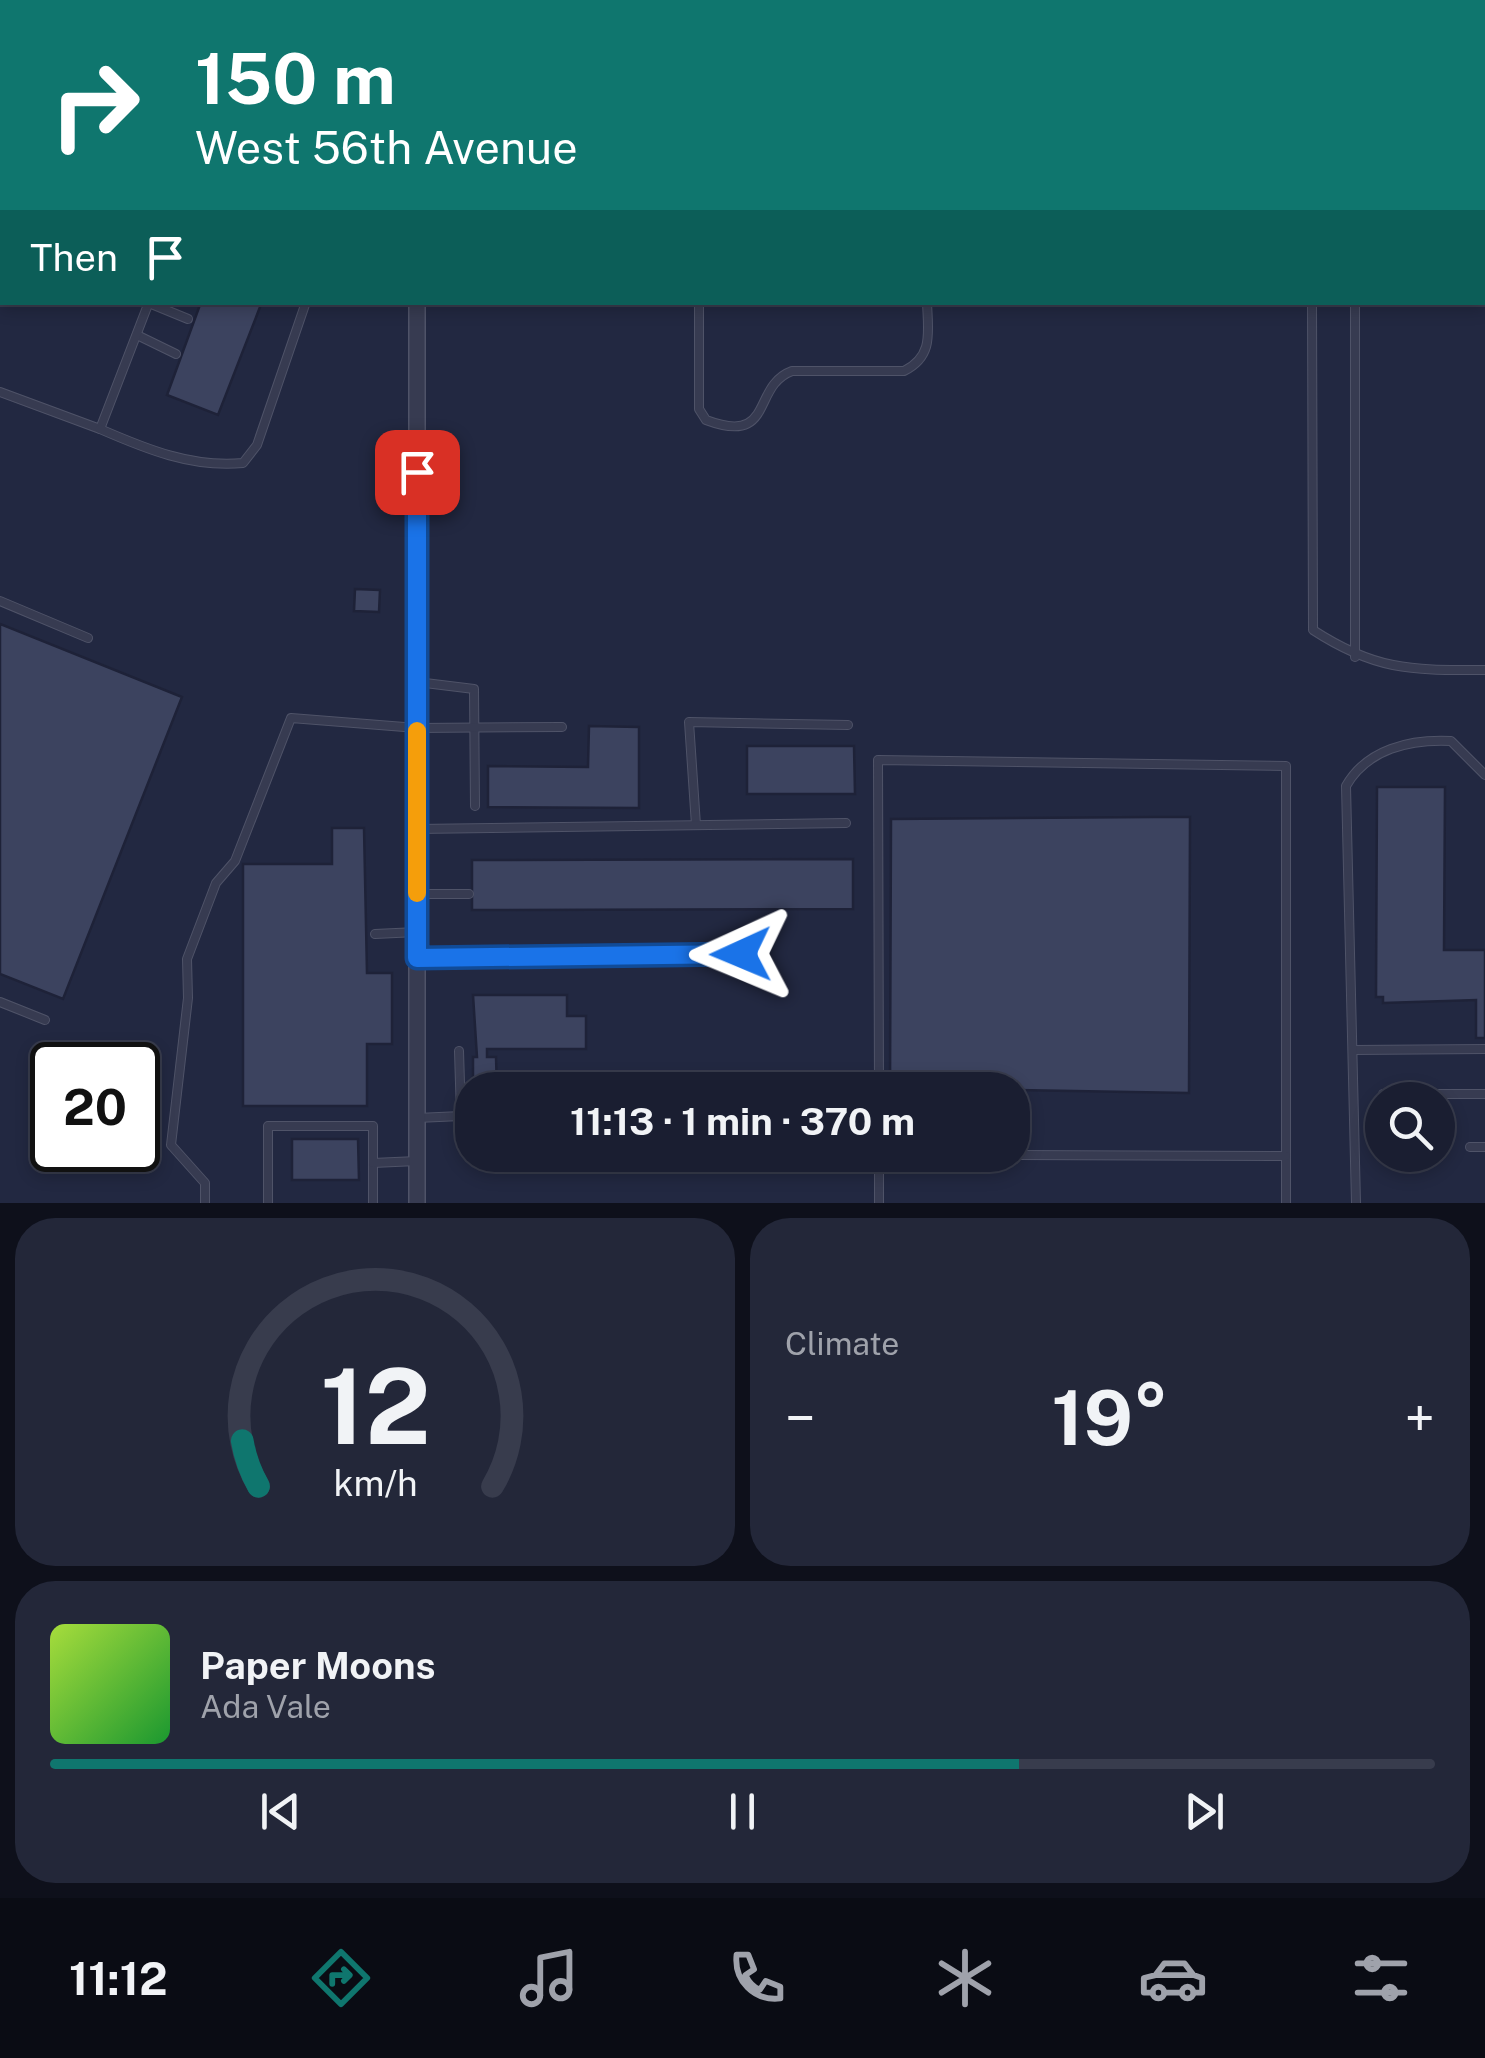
<!DOCTYPE html>
<meta charset="utf-8">
<style>
:root{--surface:#1a1e31;--page:#232739;--text:#f1f3f6;--muted:#9fa2ab;--line:#383c4d;--accent:#0f766e}
body{margin:0;font-family:"Public Sans",sans-serif;background:var(--page);color:var(--text);height:100vh;display:flex;flex-direction:column;font-size:38px;white-space:nowrap}
*{box-sizing:border-box;margin:0}
p{font-size:32px;color:var(--muted)}
.icon{flex:none;width:55px;height:55px;fill:none;stroke:currentColor;stroke-width:2;stroke-linecap:round;stroke-linejoin:round}
.map{position:relative;height:1203px;overflow:hidden}
.panel{display:flex;flex-direction:column;gap:15px;padding:15px;background:#0e101b;flex:1}
.panel>*{flex:none}
.banner{position:absolute;left:0px;top:0px;width:1485px;height:305px;box-shadow:0 5px 15px #0003,0 0 0 2px var(--line);background:#0f766e;color:#fff;overflow:hidden}
.fabs{position:absolute;left:1365px;top:1082px;display:grid;gap:20px}
.fabs a{display:grid;place-items:center;width:90px;height:90px;border-radius:50%;background:var(--surface);box-shadow:0 5px 15px #0003,0 0 0 2px var(--line);font-size:50px}
.speed{position:absolute;left:30px;top:1042px;display:flex;gap:20px;font-size:50px;font-weight:700;text-align:center}
.speed>*{display:grid;place-content:center;width:130px;height:130px;border-radius:50%;background:var(--surface);box-shadow:0 5px 15px #0003,0 0 0 2px var(--line);line-height:1}
.speed .limit{border:5px solid #111;border-radius:15px;background:#fff;color:#111}
.pin{position:absolute;display:grid;place-items:center;width:85px;height:85px;color:#fff;margin:-42px;border-radius:20px;box-shadow:0 5px 15px #0006}
.me{position:absolute;width:110px;margin:-55px;rotate:269deg;stroke-linejoin:round;filter:drop-shadow(0 0 8px #0008)}
.turn{display:flex;align-items:center;gap:35px;height:210px;padding:0 30px;font-size:45px}
.turn .icon{width:130px;height:130px;stroke-width:2.5}
.turn b{display:block;font-size:70px;line-height:85px}
.then{display:flex;align-items:center;height:95px;padding:0 30px;background:#0003;gap:20px;font-size:38px}
.big{font-size:75px;font-weight:700;line-height:1.1}
.panel .card{flex:1;display:flex;flex-direction:column;justify-content:center;gap:15px;min-width:0;padding:0 35px;border-radius:40px;background:var(--page)}
.panel .dial{align-items:center;gap:0}
.dial svg{height:260px;overflow:visible;fill:none;stroke:var(--line);stroke-width:7;stroke-linecap:round;text-anchor:middle}
.dial text{fill:var(--text);stroke:none}
.song{display:flex;align-items:center;gap:30px}
.cover{width:120px;height:120px;border-radius:15px;background:linear-gradient(135deg,hsl(80 70% 55%),hsl(130 70% 35%))}
.played{height:10px;border-radius:5px;background:linear-gradient(90deg,var(--accent) 70%,var(--line) 70%)}
.keys{display:flex;justify-content:space-around;direction:ltr}
.heat{display:flex;justify-content:space-between;align-items:center;font-size:55px;direction:ltr}
.panel .tiles{flex:1;display:grid;gap:15px;grid-template-columns:1fr 1fr}
.card:last-child{grid-column:span 2}
.trip{position:absolute;left:455px;top:1072px;width:575px;height:100px;border-radius:40px;background:var(--surface);box-shadow:0 5px 15px #0003,0 0 0 2px var(--line);font-weight:700;line-height:100px;text-align:center}
.tabs{display:flex;height:160px;justify-content:space-around;align-items:center;background:#0a0c14;color:var(--muted)}
.tabs .icon{width:70px;height:70px}
.tabs .selected{color:var(--accent)}
.tabs b{font-size:45px;color:var(--text)}
.map>svg:first-child{display:block}
.building{fill:#3c435f;stroke:#1e2238;stroke-width:2.5}
.lines{fill:none;stroke-linecap:round;stroke-linejoin:round}
.lane-casing{stroke:#4f5368;stroke-width:10}
.street-casing{stroke:#4f5368;stroke-width:18}
.lane{stroke:#373b51;stroke-width:8}
.street{stroke:#373b51;stroke-width:15}
.route-casing{stroke:#114b97;stroke-width:25}
.route{stroke:#1a73e8;stroke-width:18}
.slow{stroke:#f59e0b;stroke-width:18}
</style>
<div class="map">
<svg width="1485" height="1203" viewBox="0 0 1485 1203">
<rect width="100%" height="100%" fill="#222841"/>
<!-- building -->
<g class="building">
<polygon points="201,302 262,302 218,415 167,395"/>
<polygon points="355,589 380,590 379,612 354,611"/>
<polygon points="0,624 182,697 63,999 0,974"/>
<polygon points="589,726 639,727 639,808 488,807 488,766 588,767"/>
<polygon points="747,746 854,746 855,794 747,794"/>
<polygon points="1377,787 1445,787 1444,950 1485,950 1485,1038 1476,1038 1476,1000 1383,1003 1383,997 1376,997"/>
<polygon points="1153,817 1190,817 1189,1093 890,1088 891,819"/>
<polygon points="332,828 364,828 367,973 392,973 392,1044 367,1044 367,1106 243,1106 243,864 332,864"/>
<polygon points="853,859 853,909 472,910 472,860"/>
<polygon points="473,995 567,995 567,1016 586,1016 586,1049 487,1049 487,1057 496,1057 497,1090 473,1090 473,1057 477,1057"/>
<polygon points="292,1139 358,1139 359,1180 292,1180"/>
</g>
<g class="lines">
<defs>
<g id="lane">
<polyline points="336,0 336,2"/>
<polyline points="470,0 470,2"/>
<polyline points="1265,0 1265,2"/>
<polyline points="1310,0 1310,2"/>
<polyline points="47,2 49,0"/>
<polyline points="89,2 90,0"/>
<polyline points="120,2 121,0"/>
<polyline points="256,2 257,0"/>
<polyline points="0,103 2,97"/>
<polyline points="1482,225 1485,225"/>
<polyline points="0,239 2,232"/>
<polyline points="0,247 2,245"/>
<path d="M699,302V409L706,420C775,446 751,386 792,371H904C934,356 928,332 927,302"/>
<path d="M1312,302L1313,630C1376,671 1411,670 1485,670"/>
<polyline points="149,303 188,319"/>
<polyline points="137,335 176,354"/>
<polyline points="0,392 100,429 149,302"/>
<path d="M100,429C146,449 192,468 243,463L257,445L306,302"/>
<polyline points="0,601 88,638"/>
<polyline points="1355,657 1355,302"/>
<polyline points="417,682 474,689 475,806"/>
<polyline points="696,825 689,722 848,725"/>
<polyline points="417,829 846,823"/>
<polyline points="417,894 469,894"/>
<polyline points="375,934 417,932"/>
<polyline points="417,957 741,954"/>
<polyline points="0,1002 45,1020"/>
<polyline points="1353,1050 1485,1049"/>
<polyline points="879,1090 878,760 1286,766 1286,1203"/>
<polyline points="1383,1094 1485,1094"/>
<polyline points="417,1118 461,1116 459,1051"/>
<polyline points="1470,1147 1485,1147"/>
<polyline points="993,1155 1286,1156"/>
<polyline points="373,1163 373,1203"/>
<polyline points="205,1203 205,1183 171,1145 188,998 187,959 216,883 235,861 291,718 417,728 562,727"/>
<polyline points="268,1203 268,1126 373,1126 373,1163 417,1161"/>
<polyline points="879,1203 879,1155"/>
<path d="M1356,1203L1346,786C1367,749 1410,739 1451,741L1485,775"/>
</g>
<g id="street">
<polyline points="416,0 416,2"/>
<polyline points="417,302 417,1203"/>
</g>
</defs>
<!-- lane casing -->
<use href="#lane" class="lane-casing"/>
<!-- street casing -->
<use href="#street" class="street-casing"/>
<!-- lane -->
<use href="#lane" class="lane"/>
<!-- street -->
<use href="#street" class="street"/>
</g>
<g class="lines">
<defs>
<polyline id="route" points="417,472 417,958 741,954"/>
</defs>
<!-- route casing -->
<use href="#route" class="route-casing"/>
<!-- route -->
<use href="#route" class="route"/>
<!-- slow -->
<polyline class="slow" points="417,731 417,893"/>
</g>
</svg>
<div class="fabs">
<a><svg class="icon" aria-label="search" viewBox="0 0 24 24"><circle cx="10" cy="10" r="6"/><path d="M15 15l6 6"/></svg></a>
</div>
<div class="speed"><div class="limit">20</div></div>
<div class="pin" style="left:417px;top:472px;background:#d93025"><svg class="icon" aria-label="arrive" viewBox="0 0 24 24"><path d="M6 21V4h12l-3 4 3 4H6"/></svg></div>
<svg class="me" style="left:741px;top:954px" viewBox="-20 -20 40 40"><path d="M0-17L14 15 0 8-14 15z" fill="#1a73e8" stroke="#fff" stroke-width="4"/></svg>
<div class="trip">11:13 · 1 min · 370 m</div>
<div class="banner">
<div class="turn"><svg class="icon" aria-label="right" viewBox="0 0 24 24"><path d="M7 20v-9h11M14 6l5 5-5 5"/></svg><div><b>150 m</b>West 56th Avenue</div></div>
<div class="then">Then<svg class="icon" aria-label="arrive" viewBox="0 0 24 24"><path d="M6 21V4h12l-3 4 3 4H6"/></svg></div>
</div>
</div>
<section class="panel">
<div class="tiles">
<div class="card dial"><svg viewBox="0 0 100 80">
<path d="M14 69A42 42 0 1 1 86 69"/>
<path d="M14 69A42 42 0 0 1 9 55" stroke="#0f766e"/>
<text x="50" y="56" font-size="32" font-weight="700">12</text>
<text x="50" y="72" font-size="11">km/h</text>
</svg></div>
<div class="card"><p>Climate</p>
<div class="heat"><a>−</a><b class="big">19°</b><a>+</a></div>
</div>
<div class="card">
<div class="song"><i class="cover"></i><div><b>Paper Moons</b><p>Ada Vale</p></div></div>
<div class="played"></div>
<div class="keys"><svg class="icon" aria-label="previous" viewBox="0 0 24 24"><path d="M18 5L8 12l10 7zM5 5v14"/></svg><svg class="icon" aria-label="pause" viewBox="0 0 24 24"><path d="M8 5v14M16 5v14"/></svg><svg class="icon" aria-label="next" viewBox="0 0 24 24"><path d="M6 5l10 7-10 7zM19 5v14"/></svg></div>
</div>
</div>
</section>
<nav class="tabs">
<b>11:12</b>
<svg class="icon selected" aria-label="directions" viewBox="0 0 24 24"><path d="M12 3l9 9-9 9-9-9zM9 14v-3h6M13 9l2 2-2 2"/></svg>
<svg class="icon" aria-label="music" viewBox="0 0 24 24"><path d="M9 18V5l10-2v13"/><circle cx="6" cy="18" r="3"/><circle cx="16" cy="16" r="3"/></svg>
<svg class="icon" aria-label="phone" viewBox="0 0 24 24"><path d="M5 4h4l2 5-3 2q2 4 5 5l2-3 5 2v4C11 20 4 13 5 4z"/></svg>
<svg class="icon" aria-label="climate" viewBox="0 0 24 24"><path d="M12 3v18M4 7l16 10M4 17L20 7"/></svg>
<svg class="icon" aria-label="car" viewBox="0 0 24 24"><path d="M5 17H2v-5l4-1 3-4h7l3 4 3 1v5h-3M9 17h6M6 11h13"/><circle cx="7" cy="17" r="2"/><circle cx="17" cy="17" r="2"/></svg>
<svg class="icon" aria-label="filters" viewBox="0 0 24 24"><path d="M4 7h16M4 17h16"/><circle cx="9" cy="7" r="2"/><circle cx="15" cy="17" r="2"/></svg>
</nav>
